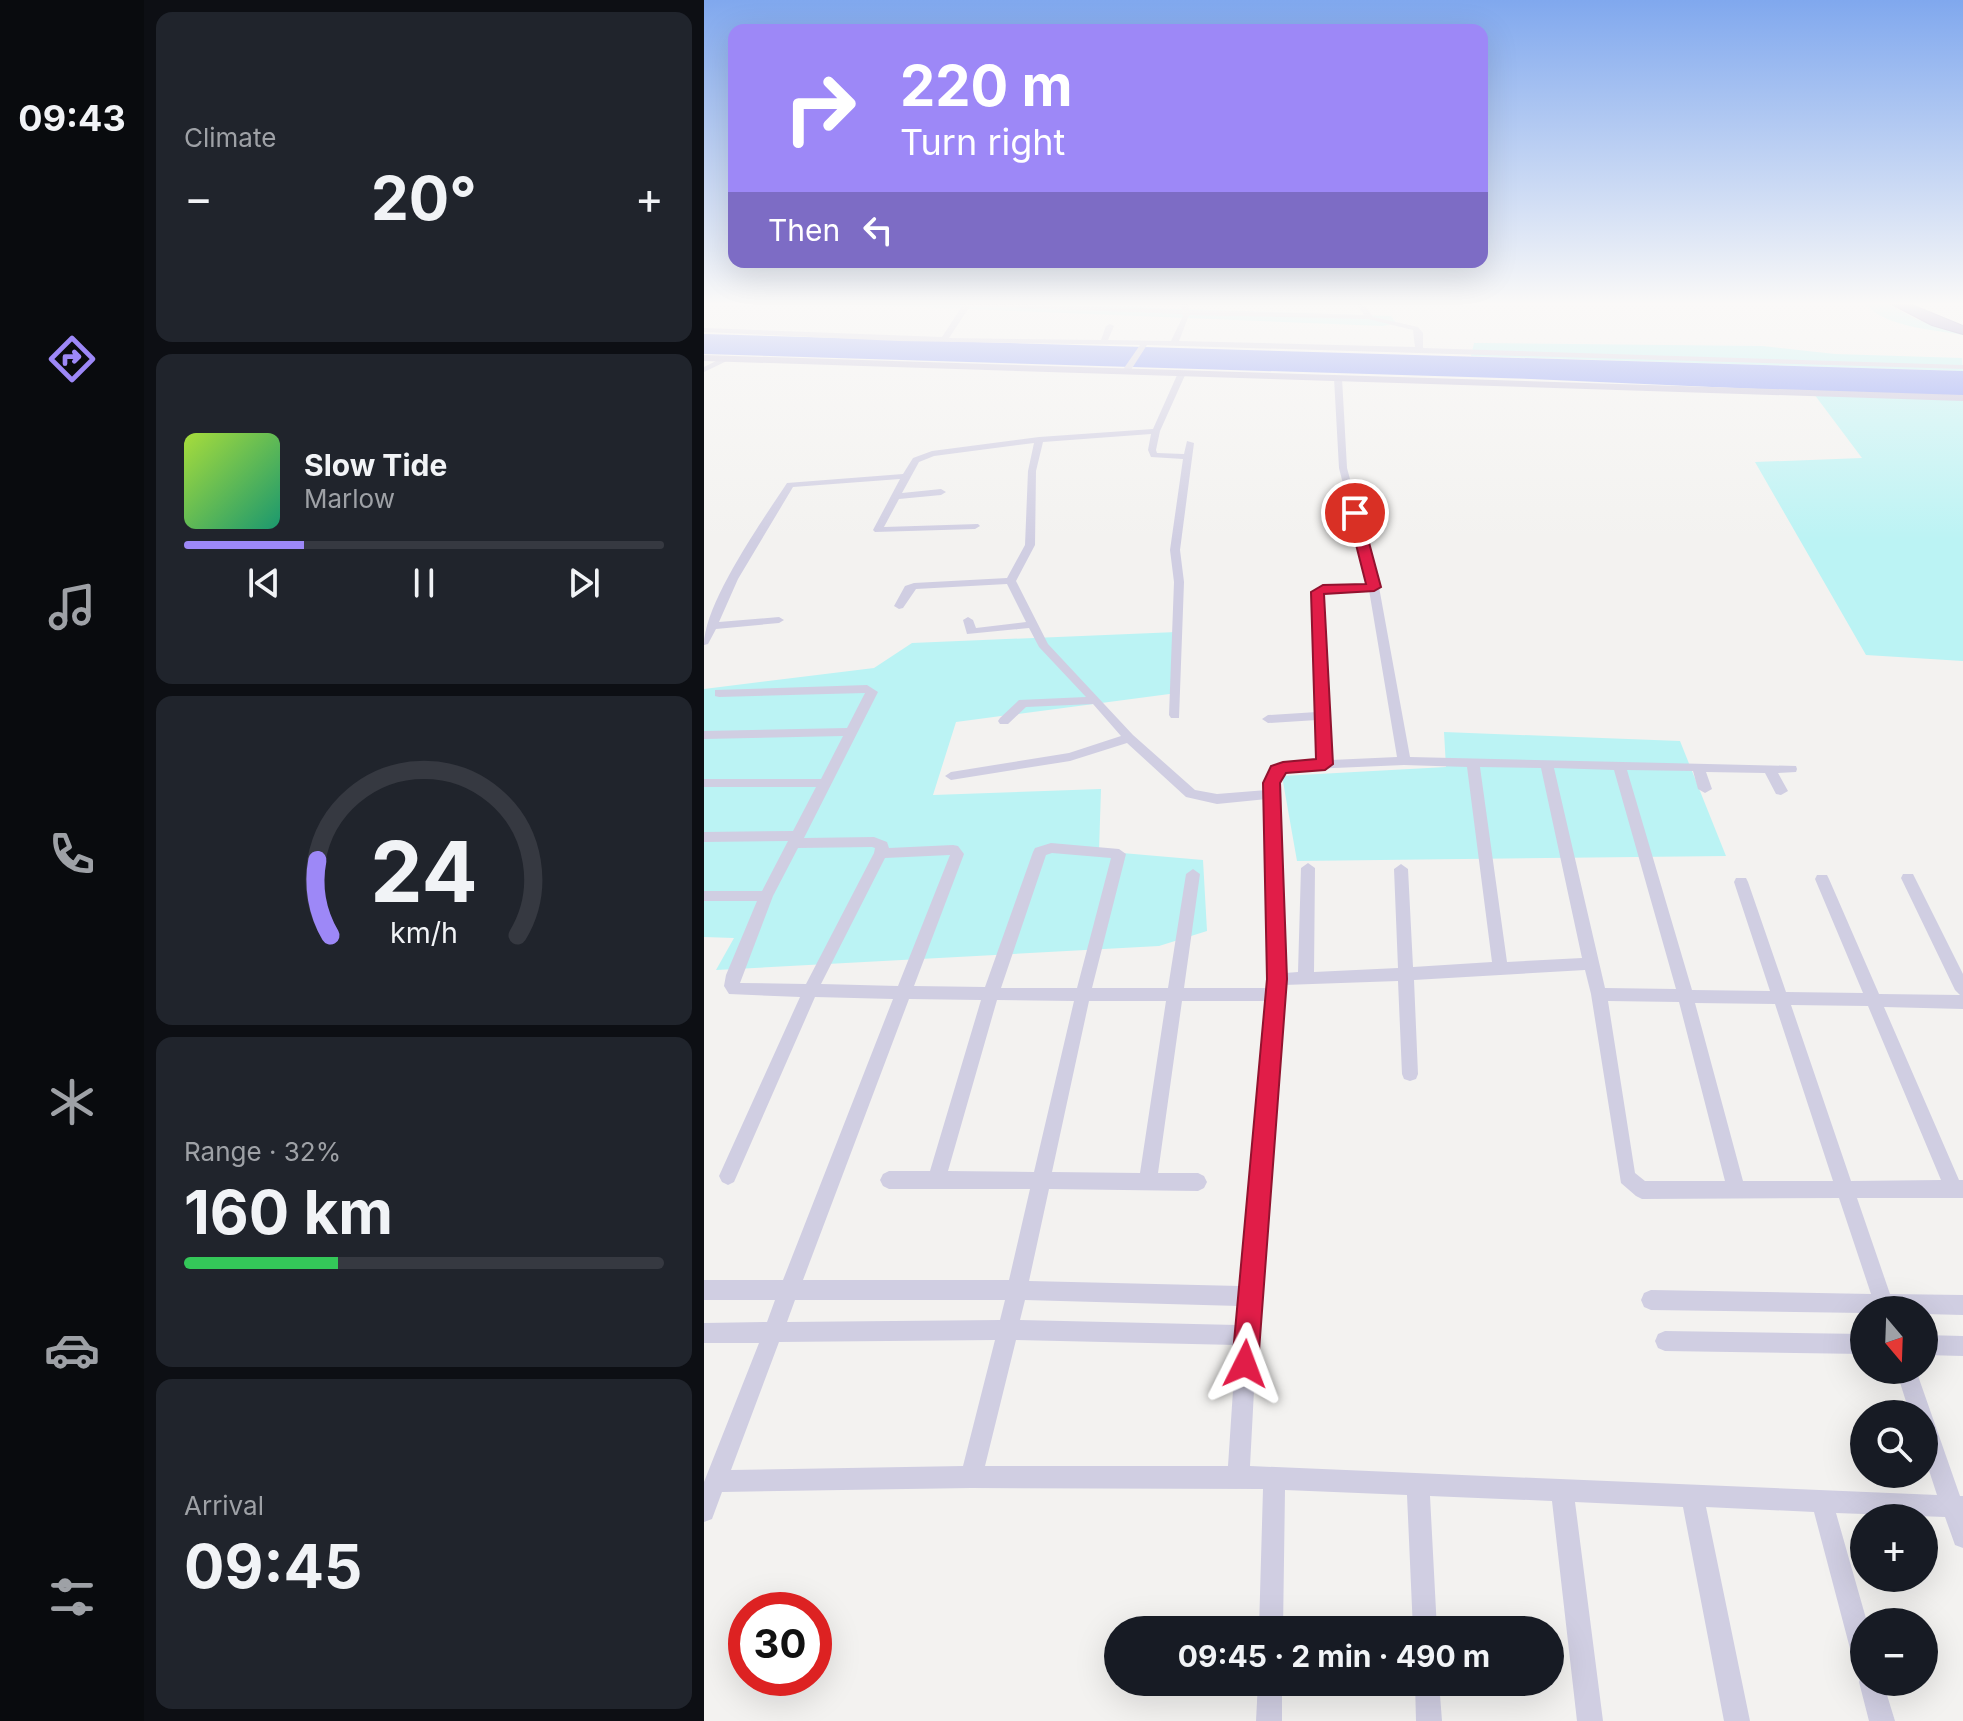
<!DOCTYPE html>
<meta charset="utf-8">
<style>
:root{--surface:#171b24;--page:#20242c;--text:#f1f3f6;--muted:#9ea1a6;--line:#363941;--accent:#9d88f7}
body{margin:0;font-family:Inter,sans-serif;background:var(--page);color:var(--text);height:100vh;display:flex;flex-direction:column;font-size:30px;white-space:nowrap}
*{box-sizing:border-box;margin:0}
p{font-size:26px;color:var(--muted)}
.icon{flex:none;width:44px;height:44px;fill:none;stroke:currentColor;stroke-width:2;stroke-linecap:round;stroke-linejoin:round}
.map{position:relative;flex:1;overflow:hidden}
.panel{display:flex;flex-direction:column;gap:12px;padding:12px;background:#0d0f14;width:560px}
.panel>*{flex:none}
.banner{position:absolute;left:24px;top:24px;width:760px;height:244px;border-radius:16px;box-shadow:0 8px 32px #0002;background:#9d88f7;color:#fff;overflow:hidden}
.needle{width:52px;rotate:161deg}
.buttons{position:absolute;left:1146px;top:1296px;display:grid;gap:16px}
.buttons a{display:grid;place-items:center;width:88px;height:88px;border-radius:50%;background:var(--surface);box-shadow:0 8px 32px #0002;font-size:40px}
.speed{position:absolute;left:24px;top:1592px;display:flex;gap:16px;font-size:40px;font-weight:700;text-align:center}
.speed>*{display:grid;place-content:center;width:104px;height:104px;border-radius:50%;background:var(--surface);box-shadow:0 8px 32px #0002;line-height:1}
.speed .limit{border:12px solid #d22;background:#fff;color:#111}
.pin{position:absolute;display:grid;place-items:center;width:68px;height:68px;color:#fff;margin:-34px;border:4px solid #fff;border-radius:50%;box-shadow:0 2px 8px #0007}
.me{position:absolute;width:88px;margin:-44px;rotate:3deg;stroke-linejoin:round;filter:drop-shadow(0 0 6px #0008)}
.turn{display:flex;align-items:center;gap:28px;height:168px;padding:0 40px;font-size:36px}
.turn .icon{width:104px;height:104px;stroke-width:2.5}
.turn b{display:block;font-size:56px;line-height:68px}
.then{display:flex;align-items:center;height:76px;padding:0 40px;background:#0003;gap:16px;font-size:30px}
.big{font-size:60px;font-weight:700;line-height:1.1}
.panel .widget{flex:1;display:flex;flex-direction:column;justify-content:center;gap:12px;min-width:0;padding:0 28px;border-radius:16px;background:var(--page)}
.panel .dial{align-items:center;gap:0}
.dial svg{height:208px;overflow:visible;fill:none;stroke:var(--line);stroke-width:7;stroke-linecap:round;text-anchor:middle}
.dial text{fill:var(--text);stroke:none}
.song{display:flex;align-items:center;gap:24px}
.cover{width:96px;height:96px;border-radius:12px;background:linear-gradient(135deg,hsl(80 70% 55%),hsl(160 70% 35%))}
.played{height:8px;border-radius:4px;background:linear-gradient(90deg,var(--accent) 25%,var(--line) 25%)}
.keys{display:flex;justify-content:space-around;direction:ltr}
.heat{display:flex;justify-content:space-between;align-items:center;font-size:44px;direction:ltr}
.charge{height:12px;border-radius:6px;background:linear-gradient(90deg,#34c759 32%,var(--line) 0)}
.trip{position:absolute;left:400px;top:1616px;width:460px;height:80px;border-radius:40px;background:var(--surface);box-shadow:0 8px 32px #0002;font-weight:700;line-height:80px;text-align:center}
main{display:flex;flex:1;min-height:0}
.tabs{display:flex;flex-direction:column;width:144px;justify-content:space-around;align-items:center;background:#090b0e;color:var(--muted)}
.tabs .icon{width:56px;height:56px}
.tabs .active{color:var(--accent)}
.tabs b{font-size:36px;color:var(--text)}
.map>svg:first-child{display:block}
.green{fill:#bbf3f4}
.water{fill:#8495f6}
.lines{fill:none;stroke-linecap:round;stroke-linejoin:round}
.highway-casing{stroke:#796eb0;stroke-width:2}
.street{fill:#d0cee2;fill-rule:evenodd}
.secondary{fill:#c5c1db;fill-rule:evenodd}
.highway{fill:#8d83c4;fill-rule:evenodd}
.route{fill:#e11d48;stroke:#92132f;stroke-width:2}
</style>
<main>
<nav class="tabs">
<b>09:43</b>
<svg class="icon active" aria-label="directions" viewBox="0 0 24 24"><path d="M12 3l9 9-9 9-9-9zM9 14v-3h6M13 9l2 2-2 2"/></svg>
<svg class="icon" aria-label="music" viewBox="0 0 24 24"><path d="M9 18V5l10-2v13"/><circle cx="6" cy="18" r="3"/><circle cx="16" cy="16" r="3"/></svg>
<svg class="icon" aria-label="phone" viewBox="0 0 24 24"><path d="M5 4h4l2 5-3 2q2 4 5 5l2-3 5 2v4C11 20 4 13 5 4z"/></svg>
<svg class="icon" aria-label="climate" viewBox="0 0 24 24"><path d="M12 3v18M4 7l16 10M4 17L20 7"/></svg>
<svg class="icon" aria-label="car" viewBox="0 0 24 24"><path d="M5 17H2v-5l4-1 3-4h7l3 4 3 1v5h-3M9 17h6M6 11h13"/><circle cx="7" cy="17" r="2"/><circle cx="17" cy="17" r="2"/></svg>
<svg class="icon" aria-label="filters" viewBox="0 0 24 24"><path d="M4 7h16M4 17h16"/><circle cx="9" cy="7" r="2"/><circle cx="15" cy="17" r="2"/></svg>
</nav>
<section class="panel">
<div class="widget"><p>Climate</p>
<div class="heat"><a>−</a><b class="big">20°</b><a>+</a></div>
</div>
<div class="widget">
<div class="song"><i class="cover"></i><div><b>Slow Tide</b><p>Marlow</p></div></div>
<div class="played"></div>
<div class="keys"><svg class="icon" aria-label="previous" viewBox="0 0 24 24"><path d="M18 5L8 12l10 7zM5 5v14"/></svg><svg class="icon" aria-label="pause" viewBox="0 0 24 24"><path d="M8 5v14M16 5v14"/></svg><svg class="icon" aria-label="next" viewBox="0 0 24 24"><path d="M6 5l10 7-10 7zM19 5v14"/></svg></div>
</div>
<div class="widget dial"><svg viewBox="0 0 100 80">
<path d="M14 69A42 42 0 1 1 86 69"/>
<path d="M14 69A42 42 0 0 1 9 40" stroke="#9d88f7"/>
<text x="50" y="56" font-size="32" font-weight="700">24</text>
<text x="50" y="72" font-size="11">km/h</text>
</svg></div>
<div class="widget"><p>Range · 32%</p><b class="big">160 km</b><div class="charge"></div></div>
<div class="widget"><p>Arrival</p><b class="big">09:45</b></div>
</section>
<div class="map">
<svg width="1259" height="1721" viewBox="0 0 1259 1721">
<rect width="100%" height="100%" fill="#f3f2f0"/>
<!-- green -->
<g class="green">
<polygon points="68,301 246,301 687,316 692,323 679,326"/>
<path d="M1159,301H1178L1212,319L1259,335C1229,329 1179,328 1159,301Z"/>
<polygon points="770,343 1059,346 1131,354 1258,358 1259,371 767,356"/>
<polygon points="1110,394 1259,398 1259,661 1162,655 1051,462 1158,458"/>
<polygon points="473,632 473,693 252,722 229,795 397,789 395,851 499,860 503,931 455,946 12,970 30,938 0,937 0,689 170,668 208,643"/>
<polygon points="740,732 976,741 1022,856 593,861 578,776 742,767"/>
</g>
<!-- water -->
<polygon class="water" points="0,334 1259,371 1259,398 827,379 0,354"/>
<g class="lines">
<defs>
<polygon id="highway" points="1182,301 1198,301 1259,326 1259,334 1228,325"/>
</defs>
<!-- highway casing -->
<use href="#highway" class="highway-casing"/>
<!-- street -->
<g class="street">
<path d="M210,301C299,301 388,308 478,310L477,301H483L485,310L660,315L651,301H658L669,317L714,327L719,333V348L1259,365V369L443,345L425,373H422L418,371L436,345L194,341L0,332V328L238,337L259,305ZM266,306L478,314L479,316L467,341L404,340L410,326L406,324L402,326L397,340L245,338ZM485,315L664,319L709,330L711,347L475,341Z"/>
<polygon points="22,356 29,358 0,372 0,367"/>
<path d="M478,371L482,373L456,431L452,450L453,453L480,454L483,441L490,443L476,550L480,582L475,718H467L465,715L470,582L466,550L479,459L447,457L444,450L447,434L339,442L332,471L331,545L312,581L344,644L429,735L491,790L513,794L563,790V776L567,767L582,762L615,760L613,720L564,723L558,719L564,715L613,712L610,589L664,584L635,468L630,378L634,376L638,378L643,468L675,587L706,757L1092,766L1093,769L1092,772L1074,773L1084,791L1077,795L1072,794L1061,773L1002,772L1008,789L1001,793L994,789L989,771L923,770L988,990L1066,991L1030,882L1032,878H1042L1044,882L1082,992L1159,993L1111,879L1113,875H1123L1125,879L1175,994L1256,995L1251,990L1197,878L1199,874H1209L1259,974V1009L1180,1007L1255,1180H1259V1198H1153L1186,1294L1259,1295V1315L1220,1314V1310H1160V1313L947,1310L940,1307L937,1300L940,1293L947,1290L1167,1294L1135,1198L938,1199L932,1196L917,1183L887,994L881,970L710,980L714,1074L712,1079L706,1081L700,1079L698,1074L694,981L580,985L555,1296L546,1466L1233,1495L1220,1455V1414H1206L1192,1370H1212L1256,1496H1259V1548L1251,1545L1241,1517L1132,1513L1163,1622H1160V1668L1151,1665L1148,1656L1110,1512L1002,1507L1046,1721H1020L979,1507L871,1502L899,1721H873L848,1501L726,1496L733,1630H709L703,1495L581,1490L579,1630H555L559,1489L267,1488L18,1492L8,1519L0,1522V1482L55,1343H0V1323L63,1322L71,1300H0V1280H79L189,999L111,997L30,1182L24,1185L18,1182L15,1176L96,997L25,994L20,986L22,975L53,901H0V891H58L84,841L0,842V832L89,831L112,787H0V779H117L139,736L0,739V731L143,728L161,693L15,697L11,696V690L163,685L174,692L100,838L170,837L183,842L185,848L249,845L254,846L260,854L210,986L281,987L329,852L331,848L347,843L415,849L422,854L388,988H464L482,874L489,869L496,874L480,988H564L565,979L563,799L513,804L482,797L423,743L366,761L247,780L241,776L247,772L365,753L417,736L389,704L322,707L304,724H296L294,721L296,718L315,700L382,697L335,647L325,628L263,634L259,620L264,617L269,620L272,628L322,622L303,584L212,589L199,608L195,609L190,606L201,586L210,583L303,578L321,545L324,471L330,443L230,456L215,462L198,493L237,489L242,492L237,495L195,499L180,527L274,524L276,526L271,529L171,532L169,530L196,479L89,487L34,579L15,622L75,617L80,620L75,623L12,629L4,644L0,645C0,603 58,521 83,483L199,474L209,458L228,451L335,437L449,429L474,373ZM665,590L693,757L627,760L619,594ZM700,765L763,767L788,962L709,967L704,869L697,864L690,869L694,968L610,972L611,868L604,863L597,868L594,972L581,973L577,773L584,770ZM776,767L837,768L878,958L803,962ZM850,768L910,770L972,989L901,988ZM168,847L171,848L170,853L102,984L36,983L69,896L94,848ZM348,853L407,858L373,988H297L342,855ZM246,855L194,986L117,984L181,858ZM205,999L277,1000L226,1171H185L179,1174L176,1180L179,1186L185,1189H326L305,1280H99ZM293,1000L370,1001L330,1172L244,1171ZM385,1001H462L436,1173L348,1172ZM478,1001H563L536,1286L325,1281L345,1189L494,1191L500,1188L503,1182L500,1176L494,1173H454ZM904,1001L975,1002L1021,1181H941L931,1173ZM991,1003L1071,1004L1129,1181H1039ZM1087,1005L1164,1006L1237,1180L1147,1181ZM91,1300H301L296,1320L83,1322ZM321,1300L535,1306L533,1325L316,1320ZM291,1340L259,1466L27,1470L75,1342ZM312,1340L532,1345L524,1466H281Z"/>
<polygon points="961,1331 1160,1334 1160,1354 961,1351 954,1348 951,1341 954,1334"/>
<polygon points="1220,1335 1259,1336 1259,1356 1220,1355"/>
<polygon points="1158,1673 1160,1673 1160,1682 1179,1682 1191,1721 1165,1721 1155,1682"/>
<polygon points="554,1682 578,1682 578,1721 552,1721"/>
<polygon points="711,1682 735,1682 738,1721 712,1721"/>
</g>
<!-- secondary -->
<polygon class="secondary" points="0,355 1259,395 1259,401 0,361"/>
<!-- highway -->
<use href="#highway" class="highway"/>
</g>
<!-- sky -->
<linearGradient id="sky" x2="0" y2="1"><stop stop-color="#80a8ee"/><stop offset="0.56" stop-color="#faf9f8"/><stop offset="1" stop-color="#faf9f8" stop-opacity="0"/></linearGradient>
<rect width="1259" height="542" fill="url(#sky)"/>
<!-- route -->
<polygon class="route" points="651,510 657,513 677,587 670,591 620,594 629,764 621,770 582,773 576,783 583,979 554,1364 550,1373 541,1377 532,1373 528,1364 563,979 559,783 567,766 579,762 612,759 607,592 619,585 662,584 644,513"/>
</svg>
<div class="buttons">
<a><svg class="needle" viewBox="-14 -14 28 28"><path d="M0-13l5 13h-10z" fill="#e53935"/><path d="M0 13l5-13h-10z" fill="#9ea1a6"/></svg></a>
<a><svg class="icon" aria-label="search" viewBox="0 0 24 24"><circle cx="10" cy="10" r="6"/><path d="M15 15l6 6"/></svg></a>
<a>+</a>
<a>−</a>
</div>
<div class="speed"><div class="limit">30</div></div>
<div class="pin" style="left:651px;top:513px;background:#d93025"><svg class="icon" aria-label="arrive" viewBox="0 0 24 24"><path d="M6 21V4h12l-3 4 3 4H6"/></svg></div>
<svg class="me" style="left:541px;top:1364px" viewBox="-20 -20 40 40"><path d="M0-17L14 15 0 8-14 15z" fill="#e11d48" stroke="#fff" stroke-width="4"/></svg>
<div class="trip">09:45 · 2 min · 490 m</div>
<div class="banner">
<div class="turn"><svg class="icon" aria-label="right" viewBox="0 0 24 24"><path d="M7 20v-9h11M14 6l5 5-5 5"/></svg><div><b>220 m</b>Turn right</div></div>
<div class="then">Then<svg class="icon" aria-label="left" viewBox="0 0 24 24"><path d="M17 20v-9H6M10 6l-5 5 5 5"/></svg></div>
</div>
</div>
</main>
